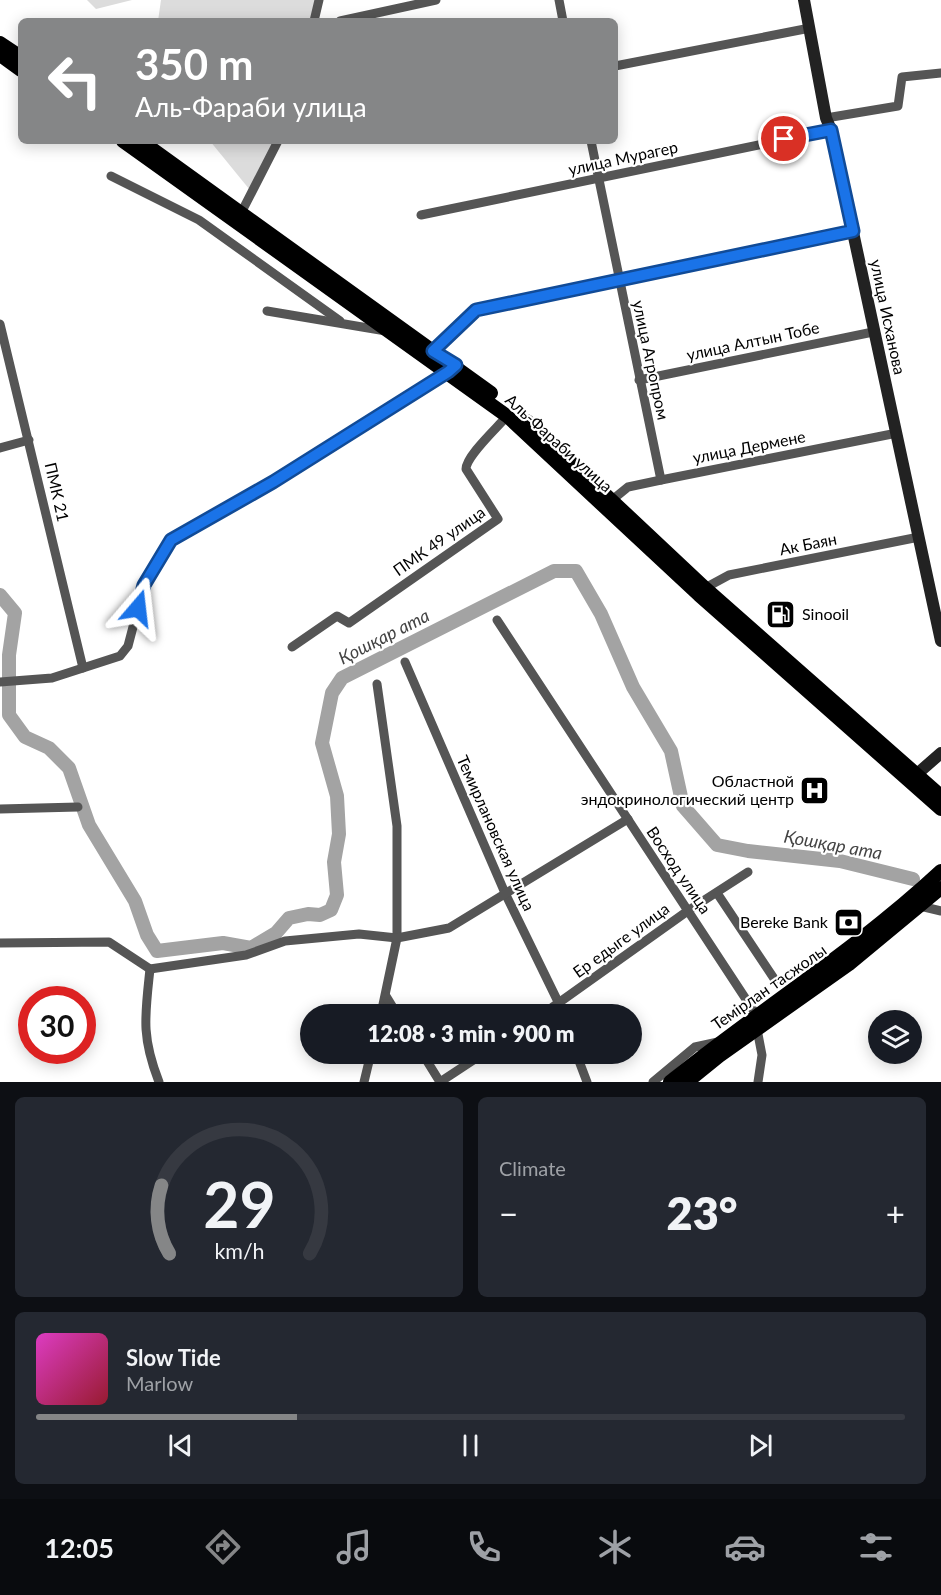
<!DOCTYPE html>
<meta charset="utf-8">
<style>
:root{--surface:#171b24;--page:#242831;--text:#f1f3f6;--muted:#9ea1a6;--line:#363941;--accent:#858687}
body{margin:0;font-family:Lato,sans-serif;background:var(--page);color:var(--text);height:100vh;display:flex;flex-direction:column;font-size:22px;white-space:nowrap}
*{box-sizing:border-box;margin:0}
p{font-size:20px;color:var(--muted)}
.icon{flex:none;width:33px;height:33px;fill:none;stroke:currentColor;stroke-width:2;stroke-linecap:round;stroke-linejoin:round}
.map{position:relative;height:1082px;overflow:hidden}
.drawer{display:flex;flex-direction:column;gap:15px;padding:15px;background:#0d0f14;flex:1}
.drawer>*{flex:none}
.top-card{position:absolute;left:18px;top:18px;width:600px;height:126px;border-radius:9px;box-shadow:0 3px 15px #0003;background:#858687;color:#fff;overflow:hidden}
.buttons{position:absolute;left:868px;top:1010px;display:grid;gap:12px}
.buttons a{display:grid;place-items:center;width:54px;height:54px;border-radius:50%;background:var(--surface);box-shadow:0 3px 15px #0003;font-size:30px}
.speed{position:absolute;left:18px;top:986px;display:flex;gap:12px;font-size:30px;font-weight:700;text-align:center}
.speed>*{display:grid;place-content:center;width:78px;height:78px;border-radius:50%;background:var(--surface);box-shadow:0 3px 15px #0003;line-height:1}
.speed .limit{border:9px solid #d22;background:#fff;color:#111}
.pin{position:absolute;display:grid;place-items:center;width:51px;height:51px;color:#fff;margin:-26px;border:3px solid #fff;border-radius:50%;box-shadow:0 2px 6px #0007}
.me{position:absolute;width:66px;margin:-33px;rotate:17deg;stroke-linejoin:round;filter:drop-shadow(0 0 4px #0008)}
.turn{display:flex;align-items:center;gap:21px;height:126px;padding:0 18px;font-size:27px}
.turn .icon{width:78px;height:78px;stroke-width:2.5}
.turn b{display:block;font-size:42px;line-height:51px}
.big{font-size:45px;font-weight:800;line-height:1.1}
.drawer .widget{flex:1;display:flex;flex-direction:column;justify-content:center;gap:9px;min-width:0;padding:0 21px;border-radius:9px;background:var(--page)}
.drawer .dial{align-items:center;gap:0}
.dial svg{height:156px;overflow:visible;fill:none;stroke:var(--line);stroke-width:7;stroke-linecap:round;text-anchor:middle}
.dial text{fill:var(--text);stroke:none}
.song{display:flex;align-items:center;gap:18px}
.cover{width:72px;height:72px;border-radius:9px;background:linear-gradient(135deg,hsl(310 70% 55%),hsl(350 70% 35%))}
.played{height:6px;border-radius:3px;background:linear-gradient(90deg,var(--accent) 30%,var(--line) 30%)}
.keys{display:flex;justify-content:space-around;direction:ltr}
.heat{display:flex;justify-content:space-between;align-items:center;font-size:33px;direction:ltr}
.drawer .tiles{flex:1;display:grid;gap:15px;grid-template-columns:1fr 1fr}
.widget:last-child{grid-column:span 2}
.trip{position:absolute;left:300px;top:1004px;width:342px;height:60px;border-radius:30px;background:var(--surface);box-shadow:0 3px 15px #0003;font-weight:800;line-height:60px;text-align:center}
.menu{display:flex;height:96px;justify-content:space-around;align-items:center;background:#090b0e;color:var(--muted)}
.menu .icon{width:42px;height:42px}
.menu .current{color:var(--accent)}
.menu b{font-size:27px;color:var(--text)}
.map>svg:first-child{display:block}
.green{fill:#dcdcdc}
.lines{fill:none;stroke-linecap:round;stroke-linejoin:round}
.river{stroke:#a3a3a3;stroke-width:14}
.minor{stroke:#555;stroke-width:9}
.secondary{stroke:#222;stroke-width:12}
.primary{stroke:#000;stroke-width:14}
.route-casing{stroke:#114b97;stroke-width:15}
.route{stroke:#1a73e8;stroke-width:10}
.labels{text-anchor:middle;stroke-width:4.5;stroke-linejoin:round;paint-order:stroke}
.street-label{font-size:16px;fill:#000;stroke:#fff}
.poi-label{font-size:16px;fill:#000;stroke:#fff;text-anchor:end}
.water-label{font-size:18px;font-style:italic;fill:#444;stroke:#fff}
</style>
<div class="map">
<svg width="941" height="1082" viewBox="0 0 941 1082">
<rect width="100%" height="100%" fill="#fff"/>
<!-- green -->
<g class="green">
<polygon points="87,0 132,0 96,9"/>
<polygon points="161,0 319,0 314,21 158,21"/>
<polygon points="210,141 278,141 254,195"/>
</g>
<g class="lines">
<!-- river -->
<polyline class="river" points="0,595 15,613 9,655 9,715 25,737 49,748 69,768 89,825 135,901 147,935 157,951 223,943 251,948 276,933 289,918 308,914 320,915 331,910 337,895 334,862 339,834 337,796 322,743 332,693 342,678 554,571 576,571 601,614 633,687 671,751 683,806 717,845 748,851 840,861 913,879"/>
<!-- minor -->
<g class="minor">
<polyline points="559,0 563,21"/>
<polyline points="314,21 319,0"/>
<polyline points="340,21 436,0"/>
<polyline points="615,66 810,28"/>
<polyline points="826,118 898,106 902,77 941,73"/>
<polyline points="591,141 661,480"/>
<polyline points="111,176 199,220 340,321"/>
<polyline points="421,215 831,130"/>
<polyline points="239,217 278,141"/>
<polyline points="267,311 386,331"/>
<polyline points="0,324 83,668"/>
<polyline points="433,350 476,310 853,231"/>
<polyline points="639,380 873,332"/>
<polyline points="0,448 29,440"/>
<polyline points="612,500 628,487 661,480 897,433"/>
<polyline points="705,588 729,575 919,537"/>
<polyline points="497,620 757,1016"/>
<path d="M292,647L337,616L349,623L498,519L466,469C466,456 497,428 507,416"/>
<polyline points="405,662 505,893 564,1014"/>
<polyline points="0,682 52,678 120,656 128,646 144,585 171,540 273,482 449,371"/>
<polyline points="377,684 397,826 397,938 381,1014"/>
<polyline points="0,809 78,807"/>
<polyline points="717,893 777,983"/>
<polyline points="920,906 941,911"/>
<polyline points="0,943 109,942 150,969 246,955 285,941 359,934 397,938 449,928 628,819"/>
<path d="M150,969C145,1016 141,1036 159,1082"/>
<polyline points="386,996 397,1014"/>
<polyline points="543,1014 689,910 748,872"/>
<polyline points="757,1029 762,1055 758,1082"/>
<polyline points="422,1053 440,1082"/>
<polyline points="576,1053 587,1082"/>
<polyline points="364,1082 371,1053"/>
<polyline points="440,1082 484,1053"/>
<polyline points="653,1082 695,1047 718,1042"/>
</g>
<!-- secondary -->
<g class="secondary">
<polyline points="804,0 826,118 831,130 941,641"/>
<polyline points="917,774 941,753"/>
</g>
<!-- primary -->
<g class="primary">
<polyline points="0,43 21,57"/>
<polyline points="0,55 21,70"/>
<polyline points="123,141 507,416 699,595 941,809"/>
<polyline points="141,141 491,393"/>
<polyline points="527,421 705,588 941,796"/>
<path d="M670,1082C759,1010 856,950 941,871"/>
<polyline points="687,1082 719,1056 849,964 941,888"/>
</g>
</g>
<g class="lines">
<defs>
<polyline id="route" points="138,608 144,585 171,540 273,482 448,372 456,365 433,351 476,310 853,231 831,130 784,139"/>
</defs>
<!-- route casing -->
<use href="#route" class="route-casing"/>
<!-- route -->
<use href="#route" class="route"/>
</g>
<!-- icons -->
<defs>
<symbol id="fuel-square" viewBox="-11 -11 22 22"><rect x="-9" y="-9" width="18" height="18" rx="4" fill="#000" stroke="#fff"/><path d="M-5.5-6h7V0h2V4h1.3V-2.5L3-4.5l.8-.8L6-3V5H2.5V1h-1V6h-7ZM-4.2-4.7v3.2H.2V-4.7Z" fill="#fff"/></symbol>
<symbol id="hospital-square" viewBox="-11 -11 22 22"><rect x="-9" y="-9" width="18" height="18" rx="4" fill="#000" stroke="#fff"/><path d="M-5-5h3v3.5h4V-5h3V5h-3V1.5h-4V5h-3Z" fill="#fff"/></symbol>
<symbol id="bank-square" viewBox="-11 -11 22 22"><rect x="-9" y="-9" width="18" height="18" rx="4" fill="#000" stroke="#fff"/><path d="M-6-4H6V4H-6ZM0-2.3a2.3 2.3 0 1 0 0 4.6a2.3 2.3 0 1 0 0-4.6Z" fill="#fff"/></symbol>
</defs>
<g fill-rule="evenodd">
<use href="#fuel-square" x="764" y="598" width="33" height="33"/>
<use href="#hospital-square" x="798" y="774" width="33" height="33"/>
<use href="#bank-square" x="832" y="906" width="33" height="33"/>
</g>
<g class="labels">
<!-- street labels -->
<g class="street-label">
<text transform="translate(623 158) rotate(-12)" y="6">улица Мурагер</text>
<text transform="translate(888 317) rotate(78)" y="6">улица Исханова</text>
<text transform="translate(753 341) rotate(-12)" y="6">улица Алтын Тобе</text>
<text transform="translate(651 360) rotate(78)" y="6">улица Агропром</text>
<text transform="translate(559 443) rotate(42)" y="6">Аль-Фараби улица</text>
<text transform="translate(749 447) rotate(-11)" y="6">улица Дермене</text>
<text transform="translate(57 492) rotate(77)" y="6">ПМК 21</text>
<text transform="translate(439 541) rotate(-35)" y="6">ПМК 49 улица</text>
<text transform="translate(808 544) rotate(-11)" y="6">Ак Баян</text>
<text transform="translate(496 833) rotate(66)" y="6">Темирлановская улица</text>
<text transform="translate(679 870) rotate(56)" y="6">Восход улица</text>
<text transform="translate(621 940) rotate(-36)" y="6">Ер едыге улица</text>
<text transform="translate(769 987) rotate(-35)" y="6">Темірлан тасжолы</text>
</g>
<!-- poi labels -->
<g class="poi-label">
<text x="802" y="620" text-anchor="start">Sinooil</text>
<text x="794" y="787">Областной<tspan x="794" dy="18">эндокринологический центр</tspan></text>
<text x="828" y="928">Bereke Bank</text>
</g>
<!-- water labels -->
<g class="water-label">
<text transform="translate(384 637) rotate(-27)" y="6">Қошқар ата</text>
<text transform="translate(833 845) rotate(10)" y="6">Қошқар ата</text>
</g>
</g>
</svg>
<div class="buttons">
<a><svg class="icon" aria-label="layers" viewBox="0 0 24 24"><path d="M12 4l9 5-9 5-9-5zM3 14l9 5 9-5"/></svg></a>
</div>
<div class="speed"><div class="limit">30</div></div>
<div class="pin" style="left:784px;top:139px;background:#d93025"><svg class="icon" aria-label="arrive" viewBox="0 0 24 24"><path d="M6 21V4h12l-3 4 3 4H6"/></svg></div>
<svg class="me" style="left:138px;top:608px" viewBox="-20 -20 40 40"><path d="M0-17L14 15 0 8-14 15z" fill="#1a73e8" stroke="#fff" stroke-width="4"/></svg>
<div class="trip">12:08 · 3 min · 900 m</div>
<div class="top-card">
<div class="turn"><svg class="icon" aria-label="left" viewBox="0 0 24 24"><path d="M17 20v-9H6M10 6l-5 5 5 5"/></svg><div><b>350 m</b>Аль-Фараби улица</div></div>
</div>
</div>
<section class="drawer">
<div class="tiles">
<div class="widget dial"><svg viewBox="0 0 100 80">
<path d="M14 69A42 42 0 1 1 86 69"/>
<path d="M14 69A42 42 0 0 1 10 34" stroke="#858687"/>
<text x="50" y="56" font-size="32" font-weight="700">29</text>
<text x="50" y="72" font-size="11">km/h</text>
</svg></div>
<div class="widget"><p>Climate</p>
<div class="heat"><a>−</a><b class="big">23°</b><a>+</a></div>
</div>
<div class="widget">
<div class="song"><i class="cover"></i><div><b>Slow Tide</b><p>Marlow</p></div></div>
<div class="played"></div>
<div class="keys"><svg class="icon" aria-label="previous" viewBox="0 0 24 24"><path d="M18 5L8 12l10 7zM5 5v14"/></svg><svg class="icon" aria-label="pause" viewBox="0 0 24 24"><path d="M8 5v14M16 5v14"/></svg><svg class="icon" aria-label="next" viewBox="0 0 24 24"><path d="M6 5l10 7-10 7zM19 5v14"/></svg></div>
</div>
</div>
</section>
<nav class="menu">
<b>12:05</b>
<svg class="icon current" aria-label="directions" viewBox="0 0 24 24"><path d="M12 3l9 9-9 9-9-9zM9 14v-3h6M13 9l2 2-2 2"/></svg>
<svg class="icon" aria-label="music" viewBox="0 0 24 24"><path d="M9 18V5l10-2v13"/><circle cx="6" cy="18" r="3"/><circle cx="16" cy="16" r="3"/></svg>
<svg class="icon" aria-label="phone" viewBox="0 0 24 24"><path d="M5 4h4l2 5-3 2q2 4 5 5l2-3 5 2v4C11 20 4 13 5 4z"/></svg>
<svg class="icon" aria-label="climate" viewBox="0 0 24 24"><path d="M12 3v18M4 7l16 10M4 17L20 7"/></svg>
<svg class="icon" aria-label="car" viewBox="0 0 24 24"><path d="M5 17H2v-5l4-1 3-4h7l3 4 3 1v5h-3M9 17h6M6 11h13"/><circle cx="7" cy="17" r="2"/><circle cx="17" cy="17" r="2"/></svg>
<svg class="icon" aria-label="filters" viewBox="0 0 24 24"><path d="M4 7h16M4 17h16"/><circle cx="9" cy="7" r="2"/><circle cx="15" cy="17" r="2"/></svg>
</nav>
